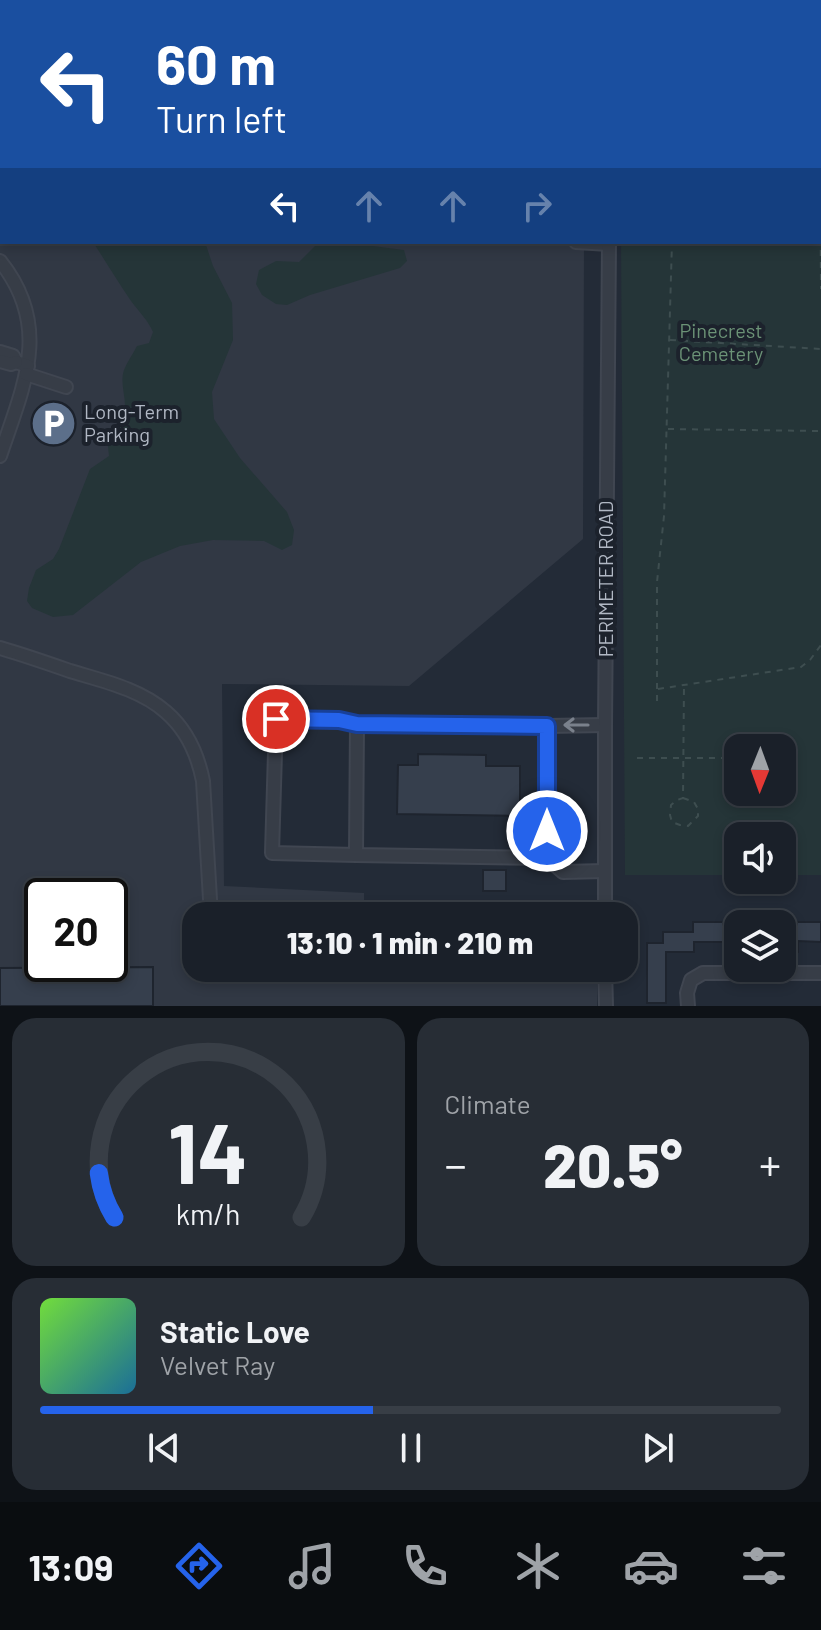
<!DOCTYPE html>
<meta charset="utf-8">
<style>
:root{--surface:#1a2029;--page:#272d35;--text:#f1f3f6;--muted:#9fa3a8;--line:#383e46;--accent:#2563eb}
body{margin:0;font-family:Barlow,sans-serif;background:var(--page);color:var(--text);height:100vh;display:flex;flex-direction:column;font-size:30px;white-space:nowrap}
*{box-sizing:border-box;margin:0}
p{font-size:26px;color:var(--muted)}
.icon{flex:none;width:44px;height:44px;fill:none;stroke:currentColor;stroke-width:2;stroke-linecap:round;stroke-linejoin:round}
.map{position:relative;height:1006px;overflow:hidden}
.details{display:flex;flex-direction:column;gap:12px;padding:12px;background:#0e1217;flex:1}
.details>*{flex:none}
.guide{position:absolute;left:0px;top:0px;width:822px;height:244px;box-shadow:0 4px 12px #0003,0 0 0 2px var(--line);background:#1a4fa0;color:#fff;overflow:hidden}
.needle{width:52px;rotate:181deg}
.tools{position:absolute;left:724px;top:734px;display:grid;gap:16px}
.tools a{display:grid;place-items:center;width:72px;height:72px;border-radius:16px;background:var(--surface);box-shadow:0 4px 12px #0003,0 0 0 2px var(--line);font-size:40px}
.speed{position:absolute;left:24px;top:878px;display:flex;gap:16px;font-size:40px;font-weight:700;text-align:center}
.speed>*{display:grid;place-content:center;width:104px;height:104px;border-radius:50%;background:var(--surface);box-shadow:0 4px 12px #0003,0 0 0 2px var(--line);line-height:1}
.speed .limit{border:4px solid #111;border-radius:12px;background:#fff;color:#111}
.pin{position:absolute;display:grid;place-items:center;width:68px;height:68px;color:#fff;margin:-34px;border:4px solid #fff;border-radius:50%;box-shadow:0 2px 8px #0007}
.me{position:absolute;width:88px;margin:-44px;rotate:0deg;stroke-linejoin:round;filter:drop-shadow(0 0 6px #0008)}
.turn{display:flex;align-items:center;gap:28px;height:168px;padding:0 24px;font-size:36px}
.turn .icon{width:104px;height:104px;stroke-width:2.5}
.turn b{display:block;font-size:56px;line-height:68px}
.lanes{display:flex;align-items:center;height:76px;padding:0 24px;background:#0003;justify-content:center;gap:40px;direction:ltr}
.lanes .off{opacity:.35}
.big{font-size:60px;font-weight:800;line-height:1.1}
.details .tile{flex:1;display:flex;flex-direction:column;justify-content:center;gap:12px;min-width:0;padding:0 28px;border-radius:24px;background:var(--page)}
.details .dial{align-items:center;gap:0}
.dial svg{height:208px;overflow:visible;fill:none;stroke:var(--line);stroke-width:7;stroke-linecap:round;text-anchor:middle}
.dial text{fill:var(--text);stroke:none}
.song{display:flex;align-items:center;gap:24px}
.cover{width:96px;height:96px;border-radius:12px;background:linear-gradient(135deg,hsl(100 70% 55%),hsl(200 70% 35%))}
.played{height:8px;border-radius:4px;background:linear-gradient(90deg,var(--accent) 45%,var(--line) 45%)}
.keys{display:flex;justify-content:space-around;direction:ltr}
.heat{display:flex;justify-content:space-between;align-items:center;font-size:44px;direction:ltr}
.details .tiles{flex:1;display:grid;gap:12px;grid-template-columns:1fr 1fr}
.tile:last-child{grid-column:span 2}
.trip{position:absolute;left:182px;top:902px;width:456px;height:80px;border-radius:24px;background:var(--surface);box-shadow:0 4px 12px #0003,0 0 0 2px var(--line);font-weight:800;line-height:80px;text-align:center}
.tabs{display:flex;height:128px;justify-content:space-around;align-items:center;background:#0a0d10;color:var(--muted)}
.tabs .icon{width:56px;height:56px}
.tabs .selected{color:var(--accent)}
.tabs b{font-size:36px;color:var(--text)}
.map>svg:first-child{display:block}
.airport{fill:#313844;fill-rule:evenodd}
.green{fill:#253538;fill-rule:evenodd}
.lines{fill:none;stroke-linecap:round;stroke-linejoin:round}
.stream{stroke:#182233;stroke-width:4}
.building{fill:#363f4d;stroke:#1e242e;stroke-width:2}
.minor-casing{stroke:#404651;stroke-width:16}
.path{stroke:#3e4e50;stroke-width:2;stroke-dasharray:6 6;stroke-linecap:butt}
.minor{stroke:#373d47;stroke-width:12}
.oneway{stroke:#7a818c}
.route-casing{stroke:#184099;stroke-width:20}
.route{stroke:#2563eb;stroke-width:14}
.labels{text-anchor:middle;stroke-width:8;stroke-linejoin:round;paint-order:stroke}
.park-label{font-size:20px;fill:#6b9276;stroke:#1c222c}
.poi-label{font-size:20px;fill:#b1b8c4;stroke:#1c222c;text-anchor:start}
.street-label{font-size:20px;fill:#b1b8c4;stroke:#1c222c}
</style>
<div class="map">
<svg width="821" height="1006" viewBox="0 0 821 1006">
<rect width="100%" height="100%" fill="#232b37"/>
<!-- airport -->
<path class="airport" d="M0,0H598V2H2V242H584L583,539L409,686L222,684L224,886L364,893V913L598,910V916H196V968H597V1006H0ZM42,896H110V964H42Z"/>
<!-- green -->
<g class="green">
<path d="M619,0H821V875H782V836H738V875H625L621,242H820V2H619ZM738,748H782V792H738Z"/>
<path d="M93,242H205L213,266L232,303L233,340L212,392L214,419L240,458L287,512L294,530L292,545L282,550L264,541L213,540L180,546L141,562L73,615L53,617L32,608L27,601L29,588L36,570L53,559L59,549L90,469L109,456L107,437C111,432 117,428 120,423C132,407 118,387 124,370C127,362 133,354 137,346L149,343L153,332C148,320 139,312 131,301C118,282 106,262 93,242Z"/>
<polygon points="316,245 365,245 404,250 407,261 400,268 310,295 287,305 276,304 262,295 256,284 259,270 276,261 299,262"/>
</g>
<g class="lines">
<!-- stream -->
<g class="stream">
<polyline points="780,0 786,2"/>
<polyline points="574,2 577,0"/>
<polyline points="820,14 821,14"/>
</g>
</g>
<!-- building -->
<g class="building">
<polygon points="418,754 486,755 486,766 520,766 520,816 397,814 398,765 418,765"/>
<rect x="483" y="870" width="23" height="21"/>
<polygon points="693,922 723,922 723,942 694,942 694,952 666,952 666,1003 647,1003 647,943 663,943 663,932 693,932"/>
<polygon points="797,922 821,922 821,942 798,941 798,952 782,952 782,932 797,932"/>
<polygon points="153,967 153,1006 0,1006 0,968"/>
</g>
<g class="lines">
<defs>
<g id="minor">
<polyline points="611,2 611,0"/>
<polyline points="576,242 609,244"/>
<path d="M0,261C53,327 23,387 0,456"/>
<polyline points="0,352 13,356 16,362 28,366"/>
<polyline points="0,361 11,364 16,362"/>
<polyline points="26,374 66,387"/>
<path d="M0,648C24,655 47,663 70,671C103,681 140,689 166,712C187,730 198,756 203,781L211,916"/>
<polyline points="547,726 605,725"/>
<polyline points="356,855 272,853 276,719 339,720 357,724 547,726 547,858 356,855 357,724"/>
<polyline points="547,858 563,872 605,871"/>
<polyline points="605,916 605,725 609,242"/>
<polyline points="495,968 516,970 605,969"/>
<polyline points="605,968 606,1006"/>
<polyline points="688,1006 687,993 691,980 703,973 821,973"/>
</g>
</defs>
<!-- minor casing -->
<use href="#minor" class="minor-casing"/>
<!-- path -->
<g class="path">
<polyline points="705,2 705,0"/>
<polyline points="820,92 821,92"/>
<polyline points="820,142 821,289"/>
<polyline points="670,340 821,349"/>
<polyline points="668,429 821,431"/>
<polyline points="658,689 801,667 810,660 821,645"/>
<polyline points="657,701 657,582 664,516 672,242"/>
<polyline points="637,758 732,758"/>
<polyline points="683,798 694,802 698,809 698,816 688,826 680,825 672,822 670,815 671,805 677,800 683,798 684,685"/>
</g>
<!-- minor -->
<use href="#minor" class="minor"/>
</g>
<!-- one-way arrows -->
<defs><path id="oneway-shaft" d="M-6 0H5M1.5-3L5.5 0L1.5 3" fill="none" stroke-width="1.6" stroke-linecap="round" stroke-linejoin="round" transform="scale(2)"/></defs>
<use class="oneway" href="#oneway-shaft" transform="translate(576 725) rotate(180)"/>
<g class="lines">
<defs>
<polyline id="route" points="276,719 339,720 357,724 547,726 547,831"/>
</defs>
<!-- route casing -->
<use href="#route" class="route-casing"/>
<!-- route -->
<use href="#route" class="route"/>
</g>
<!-- icons -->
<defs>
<symbol id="parking-disc" viewBox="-11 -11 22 22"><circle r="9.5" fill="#5c6f8a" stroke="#1c222c"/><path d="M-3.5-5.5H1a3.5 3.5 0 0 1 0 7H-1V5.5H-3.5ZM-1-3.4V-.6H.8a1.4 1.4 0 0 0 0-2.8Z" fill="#fff"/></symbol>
</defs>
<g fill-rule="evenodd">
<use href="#parking-disc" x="28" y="398" width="51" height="51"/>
</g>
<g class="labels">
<!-- park labels -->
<g class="park-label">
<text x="721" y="338">Pinecrest<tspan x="721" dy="23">Cemetery</tspan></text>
</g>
<!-- poi labels -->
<g class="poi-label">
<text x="84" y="419">Long-Term<tspan x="84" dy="23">Parking</tspan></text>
</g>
<!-- street labels -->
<g class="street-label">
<text transform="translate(606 579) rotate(-90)" y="7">PERIMETER ROAD</text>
</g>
</g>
</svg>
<div class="tools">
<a><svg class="needle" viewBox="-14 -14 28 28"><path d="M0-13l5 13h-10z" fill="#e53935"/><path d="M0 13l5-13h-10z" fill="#9fa3a8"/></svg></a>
<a><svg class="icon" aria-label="sound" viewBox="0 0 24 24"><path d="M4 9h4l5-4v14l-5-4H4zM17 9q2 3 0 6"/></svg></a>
<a><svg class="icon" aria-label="layers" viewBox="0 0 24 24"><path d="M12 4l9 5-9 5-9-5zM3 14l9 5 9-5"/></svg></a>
</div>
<div class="speed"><div class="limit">20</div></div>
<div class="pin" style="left:276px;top:719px;background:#d93025"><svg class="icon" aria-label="arrive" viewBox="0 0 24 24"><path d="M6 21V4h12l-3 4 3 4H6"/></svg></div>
<svg class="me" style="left:547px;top:831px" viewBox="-20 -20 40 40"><circle r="17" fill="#2563eb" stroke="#fff" stroke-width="3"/><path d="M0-11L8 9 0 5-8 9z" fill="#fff"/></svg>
<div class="trip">13:10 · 1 min · 210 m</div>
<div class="guide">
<div class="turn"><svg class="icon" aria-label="left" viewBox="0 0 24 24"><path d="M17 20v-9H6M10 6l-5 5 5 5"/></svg><div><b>60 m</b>Turn left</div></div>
<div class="lanes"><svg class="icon" aria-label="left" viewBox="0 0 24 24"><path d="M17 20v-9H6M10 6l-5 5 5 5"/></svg><svg class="icon off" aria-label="ahead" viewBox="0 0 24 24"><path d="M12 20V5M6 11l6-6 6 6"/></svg><svg class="icon off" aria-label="ahead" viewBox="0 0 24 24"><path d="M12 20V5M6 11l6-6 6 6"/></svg><svg class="icon off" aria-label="right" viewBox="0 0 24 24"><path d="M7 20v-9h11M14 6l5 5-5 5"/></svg></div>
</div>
</div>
<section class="details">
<div class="tiles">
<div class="tile dial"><svg viewBox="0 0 100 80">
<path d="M14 69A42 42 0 1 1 86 69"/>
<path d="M14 69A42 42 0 0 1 8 52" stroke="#2563eb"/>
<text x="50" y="56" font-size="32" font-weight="700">14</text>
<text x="50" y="72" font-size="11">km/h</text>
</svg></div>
<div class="tile"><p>Climate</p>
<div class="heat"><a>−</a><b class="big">20.5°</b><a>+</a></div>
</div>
<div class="tile">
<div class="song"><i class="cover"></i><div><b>Static Love</b><p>Velvet Ray</p></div></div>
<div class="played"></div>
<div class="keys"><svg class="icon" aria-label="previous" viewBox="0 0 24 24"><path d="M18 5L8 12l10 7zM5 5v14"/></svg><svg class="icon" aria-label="pause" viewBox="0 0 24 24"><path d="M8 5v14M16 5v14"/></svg><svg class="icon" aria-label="next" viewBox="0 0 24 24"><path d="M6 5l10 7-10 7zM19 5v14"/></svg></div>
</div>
</div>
</section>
<nav class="tabs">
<b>13:09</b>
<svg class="icon selected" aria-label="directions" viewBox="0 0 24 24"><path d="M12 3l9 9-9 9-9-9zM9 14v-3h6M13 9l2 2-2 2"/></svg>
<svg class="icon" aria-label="music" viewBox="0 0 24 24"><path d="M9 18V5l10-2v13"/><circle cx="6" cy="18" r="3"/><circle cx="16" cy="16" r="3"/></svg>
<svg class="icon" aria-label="phone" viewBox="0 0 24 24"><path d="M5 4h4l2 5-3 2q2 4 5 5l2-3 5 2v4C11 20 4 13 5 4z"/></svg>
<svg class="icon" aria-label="climate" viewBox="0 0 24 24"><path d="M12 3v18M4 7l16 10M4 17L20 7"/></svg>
<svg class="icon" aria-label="car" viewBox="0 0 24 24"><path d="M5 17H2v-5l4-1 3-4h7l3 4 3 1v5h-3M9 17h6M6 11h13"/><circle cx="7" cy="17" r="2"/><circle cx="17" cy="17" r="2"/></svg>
<svg class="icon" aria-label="filters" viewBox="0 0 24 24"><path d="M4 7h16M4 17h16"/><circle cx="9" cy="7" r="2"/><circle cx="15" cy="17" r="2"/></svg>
</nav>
